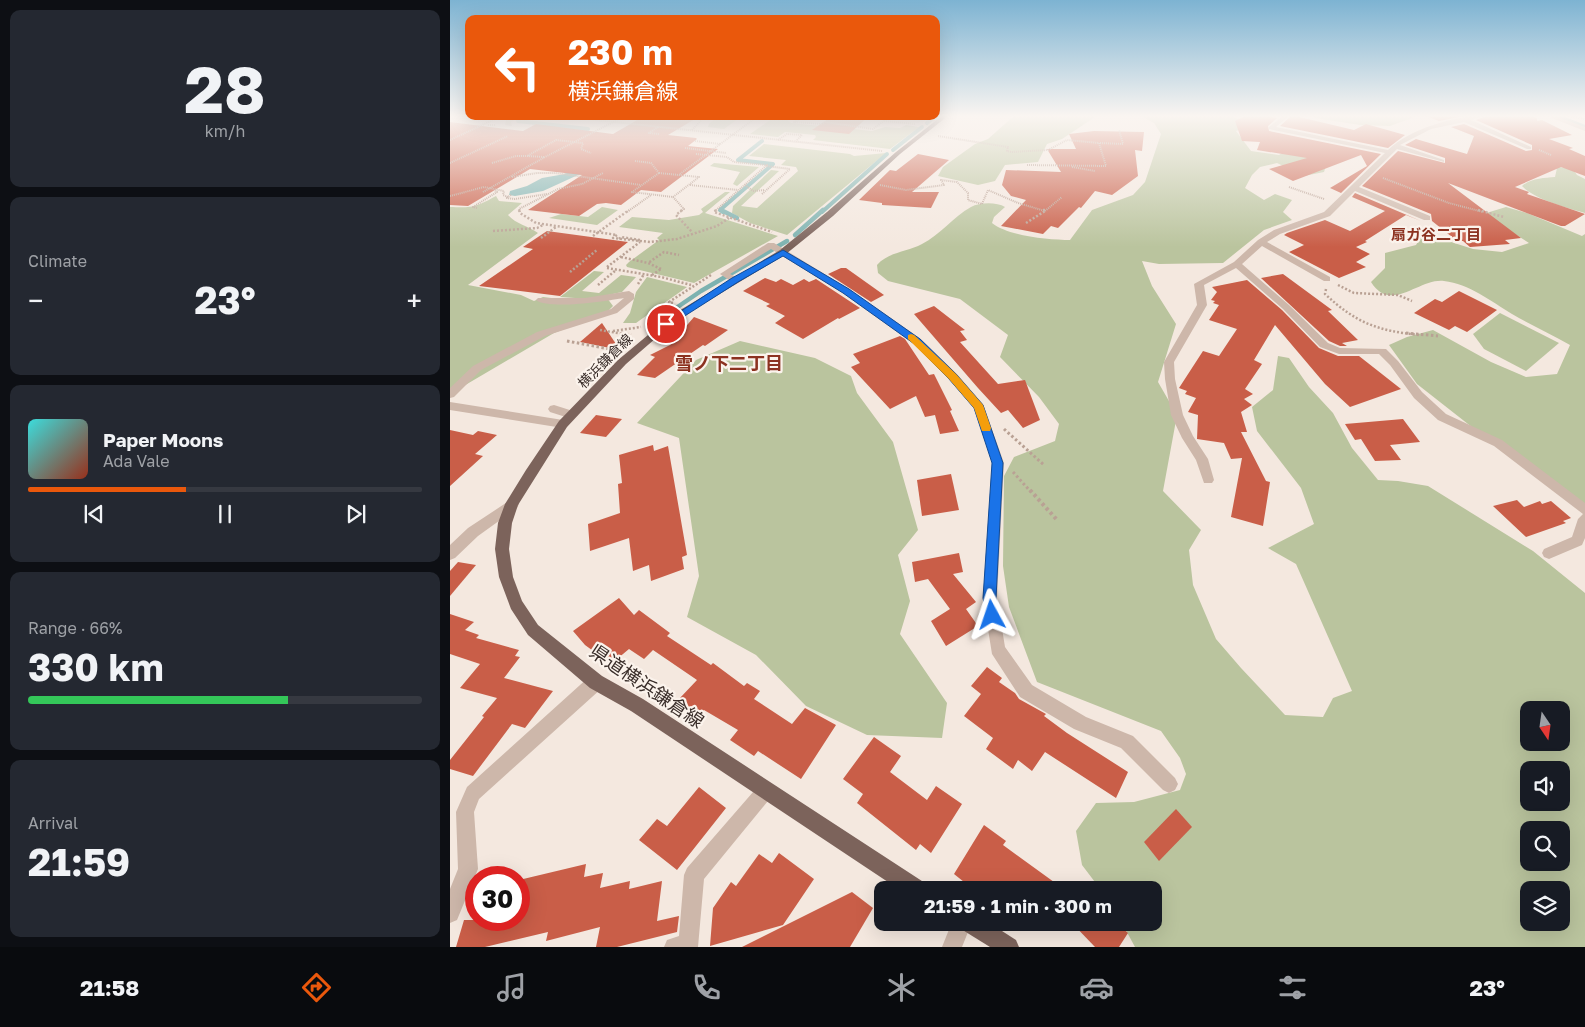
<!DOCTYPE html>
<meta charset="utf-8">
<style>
:root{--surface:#171b24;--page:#242831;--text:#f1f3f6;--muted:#9ea1a6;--line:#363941;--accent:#ea580c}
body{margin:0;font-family:"Golos Text","Noto Sans JP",sans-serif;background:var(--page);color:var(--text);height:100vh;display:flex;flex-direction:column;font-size:19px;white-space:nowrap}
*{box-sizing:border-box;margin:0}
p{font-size:16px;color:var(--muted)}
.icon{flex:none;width:28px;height:28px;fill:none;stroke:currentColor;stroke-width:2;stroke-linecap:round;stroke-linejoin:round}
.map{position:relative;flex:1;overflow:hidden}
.details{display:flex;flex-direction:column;gap:10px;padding:10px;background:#0d0f14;width:450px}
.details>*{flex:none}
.hud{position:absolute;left:15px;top:15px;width:475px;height:105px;border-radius:10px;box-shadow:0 5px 20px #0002;background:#ea580c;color:#fff;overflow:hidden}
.needle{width:32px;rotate:167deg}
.tools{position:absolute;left:1070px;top:701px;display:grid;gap:10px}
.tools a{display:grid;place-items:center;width:50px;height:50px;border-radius:10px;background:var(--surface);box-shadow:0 5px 20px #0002;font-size:25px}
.speed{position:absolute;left:15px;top:866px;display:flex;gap:10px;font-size:25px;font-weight:700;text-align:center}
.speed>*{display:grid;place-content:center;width:65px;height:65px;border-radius:50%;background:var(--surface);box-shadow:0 5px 20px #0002;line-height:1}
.speed .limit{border:8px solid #d22;background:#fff;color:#111}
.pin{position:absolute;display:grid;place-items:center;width:42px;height:42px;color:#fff;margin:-21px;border:2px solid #fff;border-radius:50%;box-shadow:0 1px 5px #0007}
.me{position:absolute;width:55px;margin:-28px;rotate:355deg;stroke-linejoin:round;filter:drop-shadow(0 0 4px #0008)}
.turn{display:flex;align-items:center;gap:18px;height:105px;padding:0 20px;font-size:22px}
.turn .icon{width:65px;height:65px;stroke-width:2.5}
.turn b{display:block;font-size:35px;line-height:42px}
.big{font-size:38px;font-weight:700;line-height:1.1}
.details .card{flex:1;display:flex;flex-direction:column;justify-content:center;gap:8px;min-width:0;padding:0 18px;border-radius:10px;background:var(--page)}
.details .dial{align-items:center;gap:0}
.dial b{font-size:65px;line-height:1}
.song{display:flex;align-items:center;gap:15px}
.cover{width:60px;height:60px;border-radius:8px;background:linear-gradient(135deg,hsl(180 70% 55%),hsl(10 70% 35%))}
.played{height:5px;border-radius:2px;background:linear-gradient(90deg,var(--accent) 40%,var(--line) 40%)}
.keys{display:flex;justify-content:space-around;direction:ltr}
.heat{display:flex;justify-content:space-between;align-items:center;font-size:28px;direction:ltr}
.charge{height:8px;border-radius:4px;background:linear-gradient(90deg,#34c759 66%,var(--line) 0)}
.trip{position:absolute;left:424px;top:881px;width:288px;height:50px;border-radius:10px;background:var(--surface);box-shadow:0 5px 20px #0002;font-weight:700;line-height:50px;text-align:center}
.menu{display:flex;height:80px;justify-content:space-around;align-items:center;background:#090b0e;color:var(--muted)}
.menu .icon{width:35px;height:35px}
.menu .current{color:var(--accent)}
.menu b{font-size:22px;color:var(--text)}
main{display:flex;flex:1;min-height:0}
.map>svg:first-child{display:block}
.green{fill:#bac49e;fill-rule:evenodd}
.water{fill:#7db2b0}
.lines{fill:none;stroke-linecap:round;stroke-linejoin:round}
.stream-far1{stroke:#7db2b0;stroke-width:4}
.stream{stroke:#7db2b0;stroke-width:4.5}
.building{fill:#c95e48}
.path-far3{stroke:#b9a194;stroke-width:2;stroke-dasharray:1 1;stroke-linecap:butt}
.path-far2{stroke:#b9a194;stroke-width:2.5;stroke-dasharray:2 2;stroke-linecap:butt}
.path-far1{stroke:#b9a194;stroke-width:3;stroke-dasharray:2.5 2.5;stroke-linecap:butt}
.path{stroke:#b9a194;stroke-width:4;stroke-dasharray:3 3;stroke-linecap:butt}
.minor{fill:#cdb7aa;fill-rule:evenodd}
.major{fill:#7c635b;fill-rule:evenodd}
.rail{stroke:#3a2e2a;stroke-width:2;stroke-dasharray:0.5 2;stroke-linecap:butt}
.route{fill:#1a73e8;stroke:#114b97}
.slow{fill:#f59e0b}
.labels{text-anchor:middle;stroke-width:4.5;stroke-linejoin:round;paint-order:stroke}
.far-street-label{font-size:14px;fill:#3a2e2a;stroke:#fbf3ec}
.far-neighbourhood-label{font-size:15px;font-weight:bold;fill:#8c3220;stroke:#fbf3ec}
.neighbourhood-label{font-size:18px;font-weight:bold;fill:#8c3220;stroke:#fbf3ec}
.near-street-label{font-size:19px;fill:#3a2e2a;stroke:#fbf3ec}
</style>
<main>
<section class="details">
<div class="card dial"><b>28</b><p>km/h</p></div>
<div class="card"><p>Climate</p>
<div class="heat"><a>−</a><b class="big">23°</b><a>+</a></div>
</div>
<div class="card">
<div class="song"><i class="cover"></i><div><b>Paper Moons</b><p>Ada Vale</p></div></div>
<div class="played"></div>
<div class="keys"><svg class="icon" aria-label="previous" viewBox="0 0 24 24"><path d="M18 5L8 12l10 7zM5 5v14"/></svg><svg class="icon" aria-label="pause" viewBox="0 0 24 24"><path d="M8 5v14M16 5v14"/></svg><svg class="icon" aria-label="next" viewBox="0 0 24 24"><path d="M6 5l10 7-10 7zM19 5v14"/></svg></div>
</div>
<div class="card"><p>Range · 66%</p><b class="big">330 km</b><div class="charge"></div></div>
<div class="card"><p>Arrival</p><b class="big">21:59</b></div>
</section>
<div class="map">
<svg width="1135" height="947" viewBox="0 0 1135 947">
<rect width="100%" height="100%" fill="#f4e8df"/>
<!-- green -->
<g class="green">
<polygon points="565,115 648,115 612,139 597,144 588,162 555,165 545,181 528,185 488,176 493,167 525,144 538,139"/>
<path d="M689,115H782L799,127L786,131L801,151L829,155L841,147L879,157L874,172L854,176L827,163L810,167L802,175L795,188L814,200L825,194L842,200L833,212L842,220L814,230L773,263L709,264L692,261L702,286L726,324L708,382L727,415L713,491L751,530L739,550L743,585L766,639L791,668L835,715L873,717L883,698L902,691L846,564L818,548L864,524L851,488L807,431L802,407L823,390L828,356L839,358L859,387L883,413L902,448L928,480L948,481L978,486L1083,551L1135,593V947H685L672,923L702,922V890H651L632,865L626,831L646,803L684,802L730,790L736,774L730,758L711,731L587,682L559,607L553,566L554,476L564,457L605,441L609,424L589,397L550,357L558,335L510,299L438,281L428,273L427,265C438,252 457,252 472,244C490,235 503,217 521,207C530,202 547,202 555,207L544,217L542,223C558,236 599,240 620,240L642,210L683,195L695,182L711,134L704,123ZM1079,710H1111V742H1079ZM1079,770H1111V802H1079ZM1079,830H1111V862H1079ZM1079,890H1111V922H1079Z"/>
<polygon points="861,115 962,115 965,117 940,126 910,125 865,118"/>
<polygon points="268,116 292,116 274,129 258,127 259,124"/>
<polygon points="323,118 338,120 341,123 422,131 435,127 450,128 456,125 469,127 440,149 363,140 366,137 365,135 335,132 328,137 300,134"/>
<polygon points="314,144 400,154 404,156 436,153 337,235 300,223 282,213 283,206 321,170 329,171 291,206 307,208 348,171 346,167 331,165 336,160 299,156"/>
<polygon points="264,163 309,167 287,186 283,184 290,172 260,166"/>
<path d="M1103,166L1123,169L1127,175L1135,179V213C1117,208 1084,199 1072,186C1081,178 1094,178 1105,177L1107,168Z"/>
<polygon points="275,192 280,192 255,213 328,236 244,283 177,267 176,265 179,262 209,240 207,238 213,233 169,227 182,217 219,220 249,215 253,212 251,209"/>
<path d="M46,196L49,201L72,203L58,215C66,224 78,226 88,233L18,285L71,295L84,301L93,297L126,301L157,298L163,306L156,313L104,333L0,394V207C23,208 26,207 46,196Z"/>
<polygon points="152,207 168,210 147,225 99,218 111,214 138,217"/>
<path d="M1056,207L1077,213L1132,236L1135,234V512L1046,446L967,384L939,345L957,337L983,330L1041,362L1076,377L1107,374L1120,345C1101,334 1081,325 1062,314C1041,301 1019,284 994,281C969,278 941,314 921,282L935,268V253L966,245L973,233L1023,249L1052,252L1079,243L1033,214Z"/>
<polygon points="144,271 154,272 132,291 149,293 171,275 186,277 172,292 140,299 110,297"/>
<polygon points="197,277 237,287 186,323 173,323 180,313 186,292"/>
<polygon points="1050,313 1109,343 1076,371 1034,349 1023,334"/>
<polygon points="290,341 365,358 401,376 407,393 443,442 468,530 448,555 460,601 450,634 497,703 492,738 417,735 356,706 306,655 237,617 249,576 229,438 187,423 246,360"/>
</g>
<!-- water -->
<polygon class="water" points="116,172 142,173 128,175 93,191 65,196 59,195 60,191 77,186 92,178 115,174"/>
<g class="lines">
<!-- stream-far1 -->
<g class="stream-far1">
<polyline points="1105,115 1135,127"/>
<polyline points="68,121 138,129 129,134"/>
<polyline points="477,123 486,116"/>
<polyline points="443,150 472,127"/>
<polyline points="273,212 270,210 323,164 288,160 312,141"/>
<polyline points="372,212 437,154"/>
</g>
<!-- stream -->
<g class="stream">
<polyline points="271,210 287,218"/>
<polyline points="345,235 373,210"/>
<polyline points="207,321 251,291 337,241"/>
</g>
</g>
<!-- building -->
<g class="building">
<polygon points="797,115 814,115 827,118 818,126 819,131 931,154 891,193 880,188 917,166 911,155 843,181 819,169 857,158 807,150 810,142 792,141 785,121"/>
<polygon points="973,115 1019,115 989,121"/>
<polygon points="1039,115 1080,115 1087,118 1087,121 1092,120 1122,135 1099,139 1123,148 1119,149 1135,156 1135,176 1111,167 1065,187 1079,192 1077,194 1135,214 1115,226 1111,226 998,183 1071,238 1055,240 1060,244 1020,247 1013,241 1007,241 982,221 981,214 912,186 948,151 995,163 995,158 955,145 966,139 1017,154 1024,136 1001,127 1014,124 1076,151 1082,150 1082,145 1026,120"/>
<polygon points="194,116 250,116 218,135 246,138 247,139 238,146 268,149 211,192 191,190 171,205 156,203 147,204 129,216 78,210 132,175 80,169 18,206 0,205 0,122 73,131 86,124 163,134"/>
<polygon points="382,116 419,116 399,134 362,130"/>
<polygon points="845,116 904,130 916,124 955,135 938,148 830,126 840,117"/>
<polygon points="644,131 694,132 692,151 685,150 688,176 662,195 645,191 631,208 629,207 608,228 601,226 593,234 551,226 576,200 561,196 552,185 556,170 611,172 597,149 626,149 619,134"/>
<polygon points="468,154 499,160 462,192 489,192 481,208 432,205 432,203 409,200 440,170 446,171"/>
<polygon points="905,193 971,221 956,215 915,241 917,242 906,247 920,254 906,262 916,267 889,278 839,252 854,245 834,235 837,233 875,220 900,231 935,211 902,197"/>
<polygon points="97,231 178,242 110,296 29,286 83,249 73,247"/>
<polygon points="391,268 396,268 434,295 421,302 378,274"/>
<polygon points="833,274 882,310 878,311 908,340 892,343 897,346 890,346 879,341 811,278"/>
<polygon points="315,278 326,282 331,279 343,285 354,279 359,282 366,279 410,308 389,319 388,318 353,339 325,323 335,316 316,306 320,304 293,291"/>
<polygon points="797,280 832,310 869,348 888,356 909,356 951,389 900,407 875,384 825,325 804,360 812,364 795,389 803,394 794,399 802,405 791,412 797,432 791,432 816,481 820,482 813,526 781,517 792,458 781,459 774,443 747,439 748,415 738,412 746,398 735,394 737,391 729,388 753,351 769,356 787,329 759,320 769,305 763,303 765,301 761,300 767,292 762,287"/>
<polygon points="1009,291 1047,310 1017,332 1005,326 999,330 964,313 985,299 992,302"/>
<polygon points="484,306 515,330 510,331 517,340 510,342 548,384 575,380 590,420 573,428 558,410 551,413 528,388 464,314"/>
<polygon points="244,317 278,330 255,346 253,345 205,378 187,375 205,357 200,355 220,345"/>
<polygon points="152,323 170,350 130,342"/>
<polygon points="450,336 455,339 479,375 484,374 502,410 500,411 509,431 490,434 485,415 475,417 466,396 440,409 401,367 410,363 403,354"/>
<polygon points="146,415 172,419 156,437 130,433"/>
<polygon points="953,419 970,442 940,445 951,460 925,461 911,439 905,440 895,424"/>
<polygon points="0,430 23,435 28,431 47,435 25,454 33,456 0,486"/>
<polygon points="203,445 204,451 218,446 237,555 232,557 234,569 201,581 199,565 183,571 179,538 140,551 138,524 170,513 168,484 172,483 169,455"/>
<polygon points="501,474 509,510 472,516 467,480"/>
<polygon points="1067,500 1074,507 1090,501 1092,504 1101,501 1121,518 1113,521 1116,523 1076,537 1043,506"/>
<polygon points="509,553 513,572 503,574 526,602 516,609 528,626 496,646 481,621 500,609 478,579 465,582 462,562"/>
<polygon points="8,562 26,565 0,596 0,571"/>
<polygon points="169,598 184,615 189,610 220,633 217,636 261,665 263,663 294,686 297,683 310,691 304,699 342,724 355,708 386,725 351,779 308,751 304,756 280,740 288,730 254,710 249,715 229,699 247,680 203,650 194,659 179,649 161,664 135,645 123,631"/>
<polygon points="0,614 24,622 15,630 29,635 26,638 69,650 65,656 70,657 54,678 103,691 75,728 62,724 23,776 0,769 0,760 34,717 32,716 47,698 10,688 30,664 0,654"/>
<polygon points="537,667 552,678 549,682 565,693 569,699 596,714 594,716 617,733 678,772 666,798 595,752 582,771 568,760 563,769 536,749 543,738 514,716 531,694 521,686"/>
<polygon points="424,737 451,756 440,772 477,800 486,786 512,804 481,853 470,844 466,850 407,803 413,794 393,779"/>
<polygon points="249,787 276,808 227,870 189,840 207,819 217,826"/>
<polygon points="726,809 742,827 709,861 694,842"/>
<polygon points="534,825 556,841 553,845 615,890 524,890 504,874"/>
<polygon points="329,853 364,879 333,925 260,946 263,908 281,882 286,886 309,854 322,863"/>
<polygon points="136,864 134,877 153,873 150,888 180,881 179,889 212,881 207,921 229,916 227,932 167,947 146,947 150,927 96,941 98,932 35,947 6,947 14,920 69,920 69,880"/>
<polygon points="402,892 423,908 400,947 292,947"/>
<polygon points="621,922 666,922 678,933 669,947 645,947"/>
</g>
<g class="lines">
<!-- path-far3 -->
<g class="path-far3">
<polyline points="109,116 432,151"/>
<polyline points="324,116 350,119 344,122 371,124 375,122 423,129 439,117"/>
<polyline points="434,121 465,124"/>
<polyline points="38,125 46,125"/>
<polyline points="208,127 199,133 209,134"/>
<polyline points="242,130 255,116"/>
<polyline points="488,136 558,147 557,151 561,152 598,150 617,140 649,143"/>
<polyline points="0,140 45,119"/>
<polyline points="328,140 337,134 352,135 346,141"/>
<polyline points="245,141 270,144"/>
<polyline points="235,148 276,153"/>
<polyline points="1089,150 1101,155"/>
<polyline points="246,154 277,157 284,162 317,165 264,212"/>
<polyline points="94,157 77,156 106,140 133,143 131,149 141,153"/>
<polyline points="185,161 201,163 209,173"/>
<polyline points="0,163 58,136"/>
<polyline points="42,163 66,156 77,156"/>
<polyline points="577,165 656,166 649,143 673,144 669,130"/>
<polyline points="622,167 645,171"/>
<polygon points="209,173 249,177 223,197 182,192"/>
<polyline points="230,174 308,116"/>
<polyline points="62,177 87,173 105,173 191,185"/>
<polyline points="933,178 999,203 1033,212"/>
<polyline points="240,185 288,190"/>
<polyline points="295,185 303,191 315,190"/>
<polyline points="430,185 456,190 494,185 491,180 507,182 518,193 518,200 532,204 538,190 568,203 595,211 612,197"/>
<polyline points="839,187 874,199"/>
<polyline points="33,192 95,157 175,116"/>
<polyline points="312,194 340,169 316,166"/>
<polyline points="61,195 56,198 65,199 97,194"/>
<polyline points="0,196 34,187 54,191 53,195 58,197"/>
<polyline points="223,197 234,209 230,212"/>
<polyline points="27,208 23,207 47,192 45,191"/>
<polyline points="70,212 69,209 108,189 132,184 153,173"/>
<polyline points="177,212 201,195"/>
</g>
<!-- path-far2 -->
<g class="path-far2">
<polyline points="69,210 70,213 86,223 167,235 163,238 200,242 227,239 267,226 279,218"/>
<polyline points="232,210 226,215 242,232"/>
<polyline points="266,210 264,212 322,232"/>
<polyline points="593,210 596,210"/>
<polyline points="1028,210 1054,217"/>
<polyline points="576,223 595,211"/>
<polyline points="43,231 87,228 93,225"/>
<polyline points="143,236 179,210"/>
<polyline points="91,238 106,227"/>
<polyline points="169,239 171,237 190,240 188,241"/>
<polyline points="171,257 198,263"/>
<polyline points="157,267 190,242"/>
<polyline points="157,268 211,277 241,285"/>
<polyline points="211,269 198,263 214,252 229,255"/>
<polyline points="120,272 147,250"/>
<polyline points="202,275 211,269"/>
<polyline points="188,284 194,274"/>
<polyline points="148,285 166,270"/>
<polyline points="888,285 904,293 948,295 962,301"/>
<path d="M876,289L875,294C906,323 928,331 970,335"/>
<polyline points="223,303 219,302 261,275"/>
<polyline points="150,330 179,335"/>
<polyline points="163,331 191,327"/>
</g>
<!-- path-far1 -->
<g class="path-far1">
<polyline points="171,333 181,335"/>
<polyline points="956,333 988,336"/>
<polyline points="117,341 165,350"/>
<polyline points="554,429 594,465"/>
<polyline points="563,472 581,492"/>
</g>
<!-- path -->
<polyline class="path" points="580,490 608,521"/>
<!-- minor -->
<g class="minor">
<path d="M834,115H840L826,127L938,150C959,129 1007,115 1037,115L1021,120L1081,147V149H1077L1014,122L981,129L950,145L994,160V162L947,149L909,187L980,216V220H974L905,191L880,216L830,234L817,242L880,277V281H874L812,246L792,264L839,305L878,343L890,348L936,349L948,361L972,392L996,414L1052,440L1135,503V538L1132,545L1099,559L1094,557L1092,553L1094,549L1122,537L1128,519L1133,514L1044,446L988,420L964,398L940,365L929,354H889L870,347L833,309L786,268L754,285L757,305L724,362L725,379L733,415L743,436L758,459L764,480L762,483H754L746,460L732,438L721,415L715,379L714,362L747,305L744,284L784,262L808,240L824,230L874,212L935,153L819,129V127Z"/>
<polygon points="1094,115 1102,115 1135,127 1135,131"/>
<polygon points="63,116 71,116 61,122 62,126 55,125 56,120"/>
<polygon points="318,243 324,243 399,289 471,339 507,374 533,404 554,463 547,598 555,647 582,685 636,717 683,736 725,778 728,784 725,790 719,793 713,790 671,748 624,729 570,697 542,654 533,598 542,463 524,408 499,378 463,343 393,293 321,249 280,274 288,278 288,282 282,282 270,274"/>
<path d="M179,291L184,294V299L167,313L95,336L31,370L4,397L0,398V388L23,366L87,332L161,309L174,298C157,301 99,310 86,300L88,298H135Z"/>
<polygon points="0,402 113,420 119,424 113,428 0,410"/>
<polygon points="104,405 126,412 128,415 122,419 100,412 98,409 100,406"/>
<polygon points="62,499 67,500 69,504 67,508 28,536 5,558 0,560 0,545 18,528"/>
<polygon points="146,674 152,676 154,682 152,688 29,799 24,812 28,869 7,920 0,923 0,889 8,869 6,812 17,787 140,676"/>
<polygon points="316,781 322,784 325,790 322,796 254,879 248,947 214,947 217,940 229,936 234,875 237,868 310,784"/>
<polygon points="502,922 522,922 512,947 492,947"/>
</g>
<!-- major -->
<g class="major">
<polygon points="493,115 499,115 450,154 383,216 336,254 228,319 176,364 117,427 68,505 62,523 59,549 63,577 72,601 88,625 152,676 193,699 475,883 478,890 450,890 181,711 140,688 78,635 61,609 49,577 45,549 48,523 55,504 76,470 109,421 168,360 222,315 330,250 377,212 446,152"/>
<polygon points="508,922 538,922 566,940 569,947 540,947 511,929"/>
</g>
<!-- rail -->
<polyline class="rail" points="1114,115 1135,119"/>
</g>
<!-- sky -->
<linearGradient id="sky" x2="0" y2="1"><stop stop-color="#7db3d2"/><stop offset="0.47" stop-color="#faf5f1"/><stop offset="1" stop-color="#faf5f1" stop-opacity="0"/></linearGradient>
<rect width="1135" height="247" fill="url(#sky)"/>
<!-- route -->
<polygon class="route" points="333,250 399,289 470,339 506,374 533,405 553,463 546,598 549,615 547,619 542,621 537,619 533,598 542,463 524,408 499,379 463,343 393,293 333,256 288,282 219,326 212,326 211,324 282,278"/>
<!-- slow -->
<polygon class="slow" points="461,334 464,335 506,374 533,405 541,428 540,431 532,431 524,408 499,379 458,339 458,335"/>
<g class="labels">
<!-- far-street labels -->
<g class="far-street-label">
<text transform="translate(155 361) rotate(-45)" y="5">横浜鎌倉線</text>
</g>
<!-- far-neighbourhood labels -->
<g class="far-neighbourhood-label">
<text x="986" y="240">扇ガ谷二丁目</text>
</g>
<!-- neighbourhood labels -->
<g class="neighbourhood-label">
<text x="279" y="370">雪ノ下二丁目</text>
</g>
<!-- near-street labels -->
<g class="near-street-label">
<text transform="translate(197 686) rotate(34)" y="7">県道横浜鎌倉線</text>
</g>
</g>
</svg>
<div class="tools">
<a><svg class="needle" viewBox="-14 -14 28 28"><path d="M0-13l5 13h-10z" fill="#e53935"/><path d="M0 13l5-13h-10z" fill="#9ea1a6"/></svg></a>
<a><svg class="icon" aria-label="sound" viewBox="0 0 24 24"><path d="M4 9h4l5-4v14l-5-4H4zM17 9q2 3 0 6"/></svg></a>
<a><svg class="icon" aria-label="search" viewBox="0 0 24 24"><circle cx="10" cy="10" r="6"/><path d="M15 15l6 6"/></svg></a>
<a><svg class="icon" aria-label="layers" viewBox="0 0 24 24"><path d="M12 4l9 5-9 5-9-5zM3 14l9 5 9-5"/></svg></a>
</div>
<div class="speed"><div class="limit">30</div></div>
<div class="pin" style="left:216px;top:324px;background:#d93025"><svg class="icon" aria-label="arrive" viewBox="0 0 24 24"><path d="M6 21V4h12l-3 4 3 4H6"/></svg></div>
<svg class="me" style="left:542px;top:615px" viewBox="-20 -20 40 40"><path d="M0-17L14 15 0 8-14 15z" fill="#1a73e8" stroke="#fff" stroke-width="4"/></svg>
<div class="trip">21:59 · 1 min · 300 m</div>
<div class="hud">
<div class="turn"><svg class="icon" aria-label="left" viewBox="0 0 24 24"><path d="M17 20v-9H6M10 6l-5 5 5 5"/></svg><div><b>230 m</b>横浜鎌倉線</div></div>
</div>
</div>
</main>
<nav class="menu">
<b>21:58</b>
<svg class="icon current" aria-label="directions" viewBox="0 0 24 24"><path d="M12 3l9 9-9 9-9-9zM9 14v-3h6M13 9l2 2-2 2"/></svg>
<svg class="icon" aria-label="music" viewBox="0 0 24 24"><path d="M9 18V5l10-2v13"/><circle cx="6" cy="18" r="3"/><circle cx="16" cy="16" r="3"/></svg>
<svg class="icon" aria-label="phone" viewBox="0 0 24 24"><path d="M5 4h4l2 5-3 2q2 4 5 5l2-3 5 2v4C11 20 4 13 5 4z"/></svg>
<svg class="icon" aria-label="climate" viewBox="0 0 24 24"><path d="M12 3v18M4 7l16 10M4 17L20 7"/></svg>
<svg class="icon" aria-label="car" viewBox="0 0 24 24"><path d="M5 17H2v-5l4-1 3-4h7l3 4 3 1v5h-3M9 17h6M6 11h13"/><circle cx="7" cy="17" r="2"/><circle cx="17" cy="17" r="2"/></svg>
<svg class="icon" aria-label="filters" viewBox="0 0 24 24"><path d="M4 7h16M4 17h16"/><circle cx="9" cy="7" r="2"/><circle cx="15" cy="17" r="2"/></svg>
<b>23°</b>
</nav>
